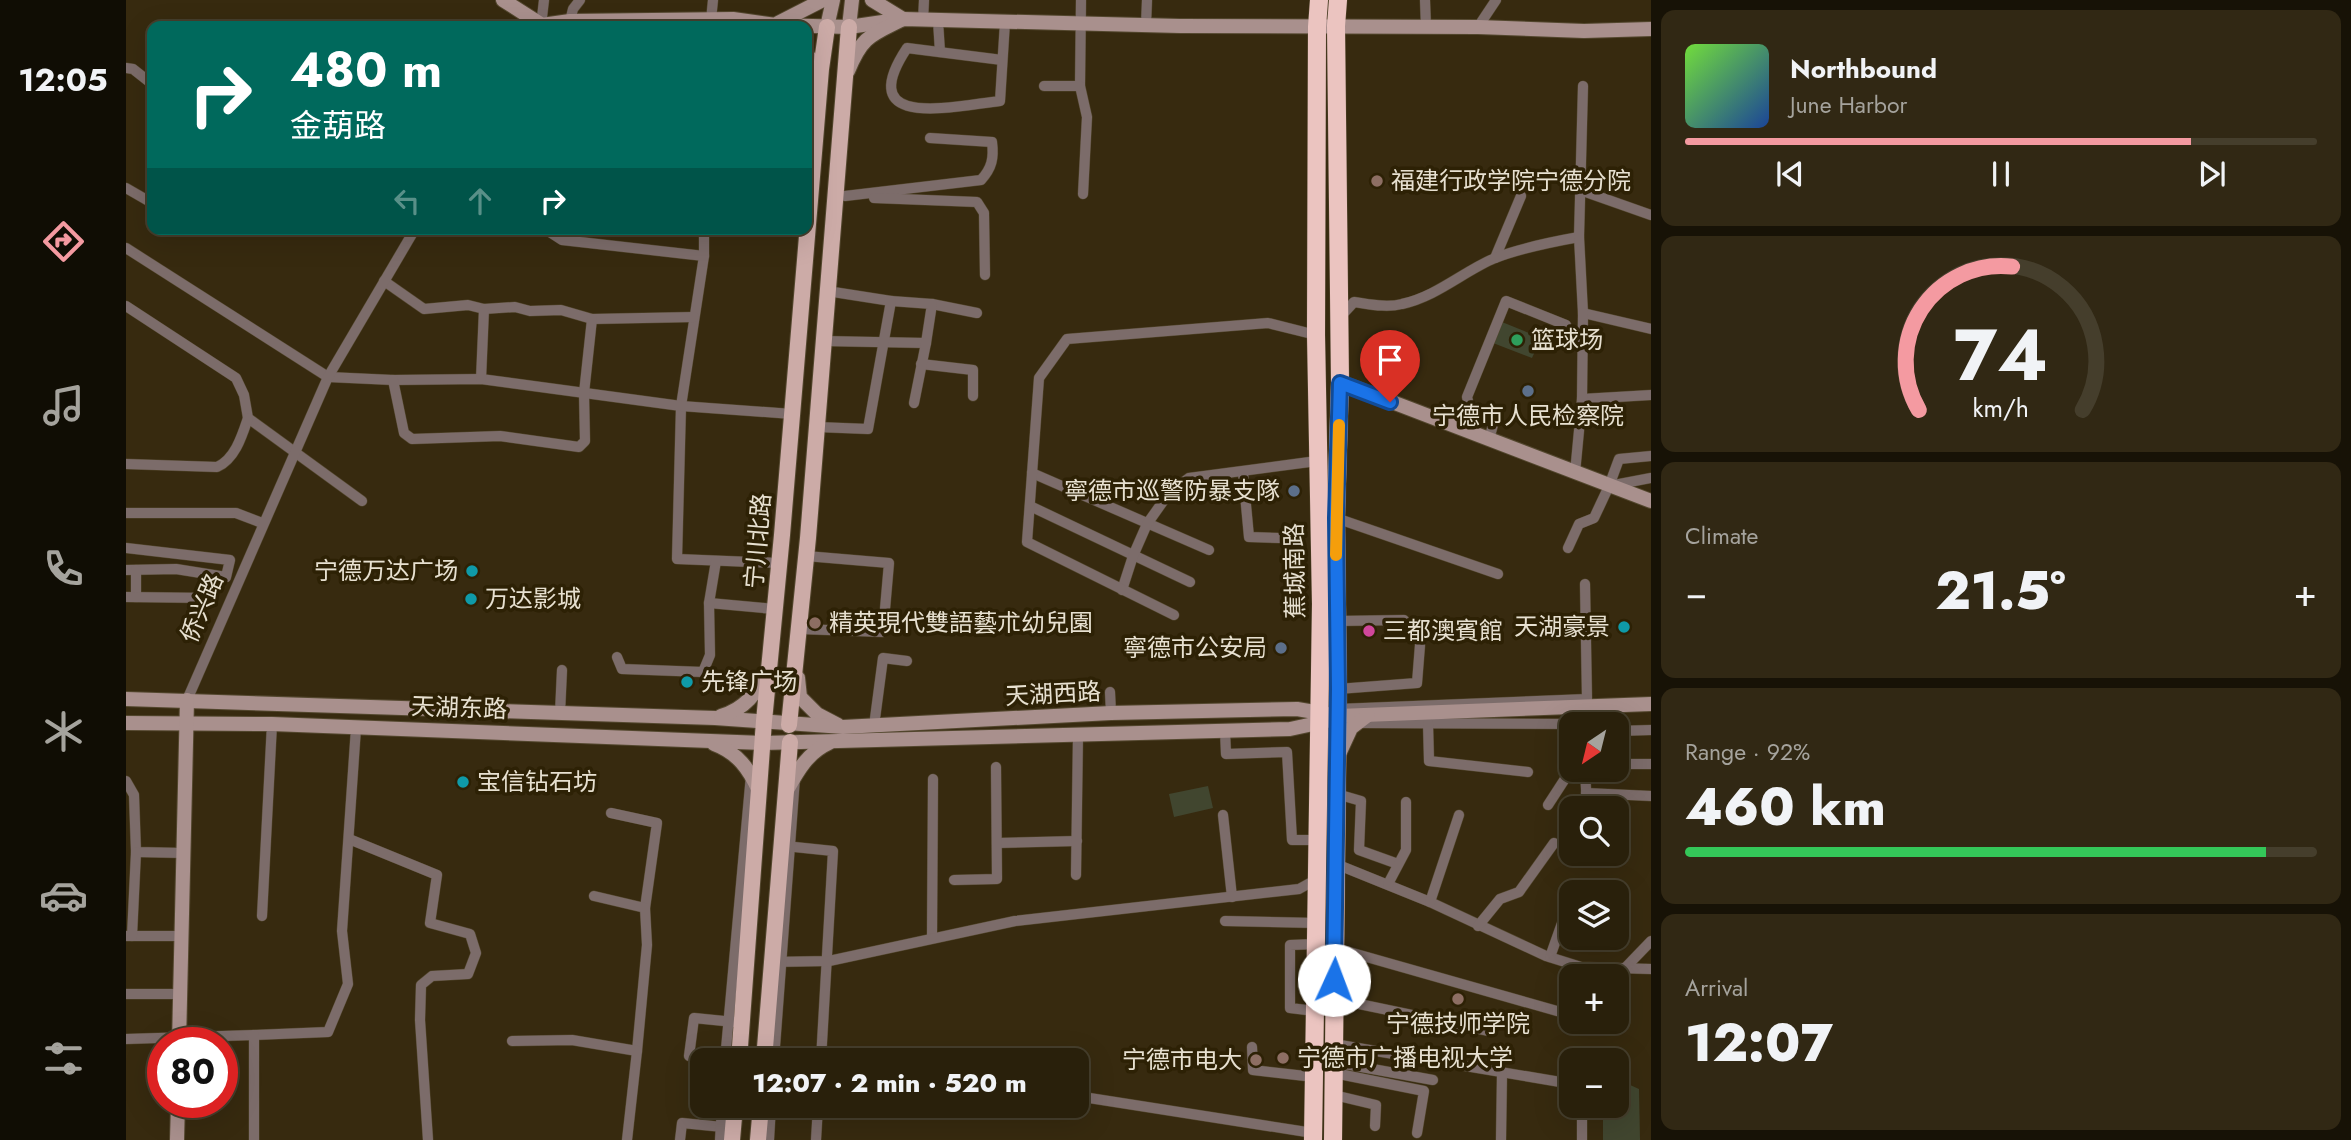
<!DOCTYPE html>
<meta charset="utf-8">
<style>
:root{--surface:#29200b;--page:#312814;--text:#f1f3f6;--muted:#a5a39d;--line:#453e2c;--accent:#f49aa1}
body{margin:0;font-family:Jost,"Noto Sans SC",sans-serif;background:var(--page);color:var(--text);height:100vh;display:flex;flex-direction:column;font-size:26px;white-space:nowrap}
*{box-sizing:border-box;margin:0}
p{font-size:23px;color:var(--muted)}
.icon{flex:none;width:38px;height:38px;fill:none;stroke:currentColor;stroke-width:2;stroke-linecap:round;stroke-linejoin:round}
.map{position:relative;flex:1;overflow:hidden}
.sheet{display:flex;flex-direction:column;gap:10px;padding:10px;background:#171206;width:700px}
.sheet>*{flex:none}
.guide{position:absolute;left:21px;top:21px;width:665px;height:214px;border-radius:14px;box-shadow:0 7px 28px #0002,0 0 0 2px var(--line);background:#00695c;color:#fff;overflow:hidden}
.needle{width:46px;rotate:215deg}
.fabs{position:absolute;left:1433px;top:712px;display:grid;gap:14px}
.fabs a{display:grid;place-items:center;width:70px;height:70px;border-radius:14px;background:var(--surface);box-shadow:0 7px 28px #0002,0 0 0 2px var(--line);font-size:35px}
.speed{position:absolute;left:21px;top:1027px;display:flex;gap:14px;font-size:35px;font-weight:700;text-align:center}
.speed>*{display:grid;place-content:center;width:91px;height:91px;border-radius:50%;background:var(--surface);box-shadow:0 7px 28px #0002,0 0 0 2px var(--line);line-height:1}
.speed .limit{border:10px solid #d22;background:#fff;color:#111}
.pin{position:absolute;display:grid;place-items:center;width:60px;height:60px;color:#fff;margin:-72px -30px;border-radius:50% 50% 50% 0;rotate:-45deg;box-shadow:0 0 7px #0007}
.pin .icon{rotate:45deg}
.me{position:absolute;width:77px;margin:-38px;rotate:2deg;stroke-linejoin:round;filter:drop-shadow(0 0 5px #0008)}
.turn{display:flex;align-items:center;gap:24px;height:147px;padding:0 28px;font-size:32px}
.turn .icon{width:91px;height:91px;stroke-width:2.5}
.turn b{display:block;font-size:49px;line-height:60px}
.lanes{display:flex;align-items:center;height:66px;padding:0 28px;background:#0003;justify-content:center;gap:35px;direction:ltr}
.lanes .off{opacity:.35}
.big{font-size:52px;font-weight:800;line-height:1.1}
.sheet .card{flex:1;display:flex;flex-direction:column;justify-content:center;gap:10px;min-width:0;padding:0 24px;border-radius:14px;background:var(--page)}
.sheet .dial{align-items:center;gap:0}
.dial svg{height:182px;overflow:visible;fill:none;stroke:var(--line);stroke-width:7;stroke-linecap:round;text-anchor:middle}
.dial text{fill:var(--text);stroke:none}
.song{display:flex;align-items:center;gap:21px}
.cover{width:84px;height:84px;border-radius:10px;background:linear-gradient(135deg,hsl(100 70% 55%),hsl(220 70% 35%))}
.played{height:7px;border-radius:4px;background:linear-gradient(90deg,var(--accent) 80%,var(--line) 80%)}
.keys{display:flex;justify-content:space-around;direction:ltr}
.heat{display:flex;justify-content:space-between;align-items:center;font-size:38px;direction:ltr}
.charge{height:10px;border-radius:5px;background:linear-gradient(90deg,#34c759 92%,var(--line) 0)}
.trip{position:absolute;left:564px;top:1048px;width:399px;height:70px;border-radius:14px;background:var(--surface);box-shadow:0 7px 28px #0002,0 0 0 2px var(--line);font-weight:800;line-height:70px;text-align:center}
main{display:flex;flex:1;min-height:0}
.dock{display:flex;flex-direction:column;width:126px;justify-content:space-around;align-items:center;background:#100d04;color:var(--muted)}
.dock .icon{width:49px;height:49px}
.dock .on{color:var(--accent)}
.dock b{font-size:32px;color:var(--text)}
.map>svg:first-child{display:block}
.green{fill:#41462f}
.lines{fill:none;stroke-linecap:round;stroke-linejoin:round}
.street-casing{stroke:#53472e;stroke-width:11}
.secondary-casing{stroke:#53472e;stroke-width:16}
.primary-casing{stroke:#53472e;stroke-width:18}
.highway-casing{stroke:#53472e;stroke-width:19}
.street{stroke:#7c6c6a;stroke-width:10}
.secondary{stroke:#a9908d;stroke-width:14}
.primary{stroke:#ccaba7;stroke-width:16}
.highway{stroke:#ebc4c0;stroke-width:18}
.route-casing{stroke:#114b97;stroke-width:18}
.route{stroke:#1a73e8;stroke-width:12}
.slow{stroke:#f59e0b;stroke-width:12}
.education-dot{fill:#8d6e63;stroke:#2d2105;stroke-width:2.5}
.leisure-dot{fill:#2e9e5b;stroke:#2d2105;stroke-width:2.5}
.service-dot{fill:#5c6f8a;stroke:#2d2105;stroke-width:2.5}
.culture-dot{fill:#0f9aa8;stroke:#2d2105;stroke-width:2.5}
.hotel-dot{fill:#d1479c;stroke:#2d2105;stroke-width:2.5}
.labels{text-anchor:middle;stroke-width:7;stroke-linejoin:round;paint-order:stroke}
.poi-label{font-size:24px;fill:#e7e0d0;stroke:#2d2105;text-anchor:start}
.street-label{font-size:24px;fill:#e7e0d0;stroke:#2d2105}
</style>
<main>
<nav class="dock">
<b>12:05</b>
<svg class="icon on" aria-label="directions" viewBox="0 0 24 24"><path d="M12 3l9 9-9 9-9-9zM9 14v-3h6M13 9l2 2-2 2"/></svg>
<svg class="icon" aria-label="music" viewBox="0 0 24 24"><path d="M9 18V5l10-2v13"/><circle cx="6" cy="18" r="3"/><circle cx="16" cy="16" r="3"/></svg>
<svg class="icon" aria-label="phone" viewBox="0 0 24 24"><path d="M5 4h4l2 5-3 2q2 4 5 5l2-3 5 2v4C11 20 4 13 5 4z"/></svg>
<svg class="icon" aria-label="climate" viewBox="0 0 24 24"><path d="M12 3v18M4 7l16 10M4 17L20 7"/></svg>
<svg class="icon" aria-label="car" viewBox="0 0 24 24"><path d="M5 17H2v-5l4-1 3-4h7l3 4 3 1v5h-3M9 17h6M6 11h13"/><circle cx="7" cy="17" r="2"/><circle cx="17" cy="17" r="2"/></svg>
<svg class="icon" aria-label="filters" viewBox="0 0 24 24"><path d="M4 7h16M4 17h16"/><circle cx="9" cy="7" r="2"/><circle cx="15" cy="17" r="2"/></svg>
</nav>
<div class="map">
<svg width="1525" height="1140" viewBox="0 0 1525 1140">
<rect width="100%" height="100%" fill="#372a0f"/>
<!-- green -->
<g class="green">
<polygon points="1376,322 1415,338 1406,358 1367,343"/>
<polygon points="1082,786 1087,808 1048,817 1043,794"/>
<polygon points="1493,1080 1513,1089 1514,1140 1477,1140 1477,1106 1491,1106"/>
</g>
<g class="lines">
<defs>
<g id="street">
<polyline points="955,0 954,86 961,117 957,194"/>
<polyline points="1299,0 1300,27"/>
<polyline points="585,20 587,0"/>
<polyline points="444,21 447,9 454,0"/>
<polyline points="797,21 798,0"/>
<polyline points="812,21 814,52"/>
<polyline points="1020,25 1021,0"/>
<polyline points="415,26 418,0"/>
<polyline points="1352,27 1370,0"/>
<path d="M876,60L781,48C726,131 828,106 874,101L879,22"/>
<polyline points="0,68 7,69 26,84"/>
<polyline points="918,86 954,86"/>
<polyline points="0,188 26,203"/>
<polyline points="1454,190 1525,215"/>
<path d="M719,196L855,180C866,168 868,158 866,142L804,138"/>
<polyline points="748,198 851,202 858,213 859,275"/>
<polyline points="419,229 436,240 578,256"/>
<polyline points="578,229 578,256 555,406 551,559 653,563"/>
<polyline points="0,248 202,377 267,380 355,379 555,406 666,414"/>
<polyline points="1369,258 1395,196"/>
<polyline points="258,281 298,309 342,305 358,309 389,307 404,311 435,310 466,319 568,317"/>
<polyline points="806,304 851,313"/>
<polyline points="0,306 110,378 118,395 122,418 236,501"/>
<polyline points="1457,313 1525,329"/>
<path d="M1215,316L1228,302C1243,304 1260,308 1276,304C1310,297 1338,271 1369,258C1395,248 1425,242 1453,237"/>
<polyline points="697,341 800,343 806,304 765,301"/>
<polyline points="795,364 847,370 847,396"/>
<polyline points="355,379 358,309"/>
<polyline points="267,380 278,433 286,439 374,436 453,447 459,441 458,393 466,319"/>
<polyline points="1456,399 1525,395"/>
<polyline points="788,403 800,343"/>
<polyline points="691,427 742,429 765,301 701,291"/>
<polyline points="1363,440 1369,417 1343,405 1341,397 1380,301 1440,325"/>
<polyline points="1525,456 1493,459 1483,486 1525,478"/>
<path d="M0,464L91,467C109,459 116,436 122,418"/>
<polyline points="906,473 1083,550"/>
<polyline points="1117,473 1123,537 1154,538"/>
<polyline points="1449,473 1456,399 1457,313 1453,237 1457,86"/>
<polyline points="904,506 1064,582"/>
<polyline points="0,513 110,513 136,523"/>
<polyline points="1210,518 1372,574"/>
<polyline points="0,548 104,560 100,577 50,569 0,570"/>
<polyline points="1442,548 1453,524 1468,518 1483,486"/>
<polyline points="10,570 10,597"/>
<polyline points="996,590 1007,556 1021,524 1043,493 1063,478 1191,461"/>
<polyline points="0,597 86,598"/>
<polyline points="583,603 648,609"/>
<polyline points="1048,615 901,542 913,378 941,339 1142,323 1190,335"/>
<polyline points="1211,621 1278,620"/>
<polyline points="674,629 757,632 763,563 680,556"/>
<polyline points="491,657 496,669 577,672 584,655 583,603 590,561"/>
<polyline points="1212,689 1291,683 1294,645"/>
<polyline points="984,692 985,713"/>
<polyline points="61,700 202,377 289,229"/>
<polyline points="1212,709 1461,699 1459,584"/>
<polyline points="434,713 436,670"/>
<polyline points="1230,723 1458,724"/>
<polyline points="1302,723 1303,761 1402,772"/>
<polyline points="748,726 757,658 781,661"/>
<polyline points="1099,731 1100,754 1161,752 1166,840 1193,840"/>
<polyline points="1491,731 1525,730"/>
<polyline points="1491,764 1525,764"/>
<polyline points="1459,770 1461,808"/>
<polyline points="0,781 8,795 10,852 58,853"/>
<polyline points="1460,793 1525,796"/>
<polyline points="1211,794 1235,801 1233,850 1272,864"/>
<polyline points="1422,805 1446,768"/>
<polyline points="485,813 531,823 519,908"/>
<polyline points="1097,815 1106,897"/>
<polyline points="223,839 311,875 304,923 344,934 350,953 342,974 306,976 295,985 294,1020 302,1140"/>
<polyline points="871,843 951,841"/>
<polyline points="659,846 707,851 695,1060"/>
<polyline points="1210,864 1304,902 1420,956 1455,967 1525,969"/>
<polyline points="950,875 952,735"/>
<polyline points="828,880 871,879 870,767"/>
<polyline points="1262,884 1280,850 1280,802"/>
<polyline points="468,896 519,908 521,945 511,1051"/>
<polyline points="1304,902 1333,815"/>
<polyline points="136,916 146,724"/>
<polyline points="1099,921 1191,923"/>
<polyline points="1352,926 1374,899 1393,892 1428,843"/>
<polyline points="1,936 56,936"/>
<polyline points="6,936 10,852"/>
<polyline points="806,938 807,779"/>
<polyline points="1209,948 1431,1011"/>
<polyline points="1424,957 1446,895"/>
<polyline points="645,962 703,961 889,921 1173,889 1191,879"/>
<polyline points="1499,968 1525,941"/>
<polyline points="0,994 53,994"/>
<polyline points="1209,999 1363,1031"/>
<polyline points="1189,1011 1164,1008 1164,945 1191,944"/>
<polyline points="128,1035 202,1032 222,984 216,931 230,728"/>
<polyline points="0,1039 128,1035 128,1140"/>
<polyline points="386,1041 446,1040 511,1051 501,1140"/>
<polyline points="1208,1044 1446,1084"/>
<polyline points="1126,1047 1127,1070 1188,1077"/>
<polyline points="563,1056 568,1018 608,1022"/>
<polyline points="599,1060 625,775"/>
<polyline points="648,1060 669,778"/>
<polyline points="664,1060 684,1060"/>
<polyline points="1208,1062 1307,1080"/>
<polyline points="1208,1073 1298,1091 1291,1133"/>
<polyline points="1208,1095 1250,1105 1249,1126"/>
<polyline points="957,1097 1187,1133"/>
<polyline points="1456,1106 1456,1140"/>
<polyline points="554,1140 556,1123 607,1128"/>
<polyline points="594,1140 596,1106"/>
<polyline points="643,1140 645,1106"/>
<polyline points="690,1140 692,1106"/>
<polyline points="1375,1140 1376,1073"/>
</g>
<g id="secondary">
<polyline points="377,0 416,25 444,21 607,19 650,25 723,27 777,19 1054,26 1352,27 1458,31 1525,29"/>
<polyline points="652,23 697,0"/>
<polyline points="701,27 707,0"/>
<polyline points="723,27 726,0"/>
<polyline points="681,55 695,69"/>
<path d="M722,71C736,36 745,35 777,19L746,0"/>
<polyline points="1214,382 1525,501"/>
<polyline points="672,678 674,697 691,714 712,725"/>
<polyline points="0,699 589,718 717,727 985,713 1171,709 1212,716 1525,704"/>
<path d="M595,716C619,709 631,693 641,671"/>
<polyline points="0,723 146,724 637,743 1164,729 1201,721"/>
<path d="M588,744C612,753 623,769 633,791"/>
<polyline points="1213,754 1225,728 1242,715"/>
<path d="M660,792C671,772 681,753 703,743"/>
<polyline points="53,1043 61,700"/>
<polyline points="51,1140 52,1102"/>
</g>
<g id="primary">
<polyline points="663,725 682,538 723,27"/>
<polyline points="613,1060 638,721 656,535 695,69 701,27"/>
<polyline points="638,1060 664,742"/>
<polyline points="606,1140 609,1106"/>
<polyline points="632,1140 635,1106"/>
</g>
<g id="highway">
<polyline points="1187,1140 1195,604 1190,335 1191,27 1193,0"/>
<polyline points="1207,1140 1212,689 1210,518 1214,382 1210,26 1212,0"/>
</g>
</defs>
<!-- street casing -->
<use href="#street" class="street-casing"/>
<!-- secondary casing -->
<use href="#secondary" class="secondary-casing"/>
<!-- primary casing -->
<use href="#primary" class="primary-casing"/>
<!-- highway casing -->
<use href="#highway" class="highway-casing"/>
<!-- street -->
<use href="#street" class="street"/>
<!-- secondary -->
<use href="#secondary" class="secondary"/>
<!-- primary -->
<use href="#primary" class="primary"/>
<!-- highway -->
<use href="#highway" class="highway"/>
</g>
<g class="lines">
<defs>
<polyline id="route" points="1208,980 1212,689 1210,518 1214,383 1264,402"/>
</defs>
<!-- route casing -->
<use href="#route" class="route-casing"/>
<!-- route -->
<use href="#route" class="route"/>
<!-- slow -->
<polyline class="slow" points="1210,555 1213,425"/>
</g>
<!-- markers -->
<g class="education-dot">
<circle cx="1251" cy="181" r="7"/>
<circle cx="689" cy="623" r="7"/>
<circle cx="1332" cy="999" r="7"/>
<circle cx="1157" cy="1058" r="7"/>
<circle cx="1130" cy="1060" r="7"/>
</g>
<circle class="leisure-dot" cx="1391" cy="340" r="7"/>
<g class="service-dot">
<circle cx="1402" cy="391" r="7"/>
<circle cx="1168" cy="491" r="7"/>
<circle cx="1155" cy="648" r="7"/>
</g>
<g class="culture-dot">
<circle cx="346" cy="571" r="7"/>
<circle cx="345" cy="599" r="7"/>
<circle cx="1498" cy="627" r="7"/>
<circle cx="561" cy="682" r="7"/>
<circle cx="337" cy="782" r="7"/>
</g>
<circle class="hotel-dot" cx="1243" cy="631" r="7"/>
<g class="labels">
<!-- poi labels -->
<g class="poi-label">
<text x="1265" y="189">福建行政学院宁德分院</text>
<text x="1405" y="348">篮球场</text>
<text x="1402" y="424" text-anchor="middle">宁德市人民检察院</text>
<text x="1154" y="499" text-anchor="end">寧德市巡警防暴支隊</text>
<text x="332" y="579" text-anchor="end">宁德万达广场</text>
<text x="359" y="607">万达影城</text>
<text x="703" y="631">精英現代雙語藝朮幼兒園</text>
<text x="1484" y="635" text-anchor="end">天湖豪景</text>
<text x="1257" y="639">三都澳賓館</text>
<text x="1141" y="656" text-anchor="end">寧德市公安局</text>
<text x="575" y="690">先锋广场</text>
<text x="351" y="790">宝信钻石坊</text>
<text x="1332" y="1032" text-anchor="middle">宁德技师学院</text>
<text x="1171" y="1066">宁德市广播电视大学</text>
<text x="1116" y="1068" text-anchor="end">宁德市电大</text>
</g>
<!-- street labels -->
<g class="street-label">
<text transform="translate(632 541) rotate(-85)" y="8">宁川北路</text>
<text transform="translate(1169 571) rotate(-91)" y="8">蕉城南路</text>
<text transform="translate(76 608) rotate(-67)" y="8">侨兴路</text>
<text transform="translate(927 694) rotate(-3)" y="8">天湖西路</text>
<text transform="translate(333 708) rotate(2)" y="8">天湖东路</text>
</g>
</g>
</svg>
<div class="fabs">
<a><svg class="needle" viewBox="-14 -14 28 28"><path d="M0-13l5 13h-10z" fill="#e53935"/><path d="M0 13l5-13h-10z" fill="#a5a39d"/></svg></a>
<a><svg class="icon" aria-label="search" viewBox="0 0 24 24"><circle cx="10" cy="10" r="6"/><path d="M15 15l6 6"/></svg></a>
<a><svg class="icon" aria-label="layers" viewBox="0 0 24 24"><path d="M12 4l9 5-9 5-9-5zM3 14l9 5 9-5"/></svg></a>
<a>+</a>
<a>−</a>
</div>
<div class="speed"><div class="limit">80</div></div>
<div class="pin" style="left:1264px;top:402px;background:#d93025"><svg class="icon" aria-label="arrive" viewBox="0 0 24 24"><path d="M6 21V4h12l-3 4 3 4H6"/></svg></div>
<svg class="me" style="left:1208px;top:980px" viewBox="-20 -20 40 40"><circle r="19" fill="#fff"/><path d="M0-13L10 11 0 6-10 11z" fill="#1a73e8"/></svg>
<div class="trip">12:07 · 2 min · 520 m</div>
<div class="guide">
<div class="turn"><svg class="icon" aria-label="right" viewBox="0 0 24 24"><path d="M7 20v-9h11M14 6l5 5-5 5"/></svg><div><b>480 m</b>金葫路</div></div>
<div class="lanes"><svg class="icon off" aria-label="left" viewBox="0 0 24 24"><path d="M17 20v-9H6M10 6l-5 5 5 5"/></svg><svg class="icon off" aria-label="ahead" viewBox="0 0 24 24"><path d="M12 20V5M6 11l6-6 6 6"/></svg><svg class="icon" aria-label="right" viewBox="0 0 24 24"><path d="M7 20v-9h11M14 6l5 5-5 5"/></svg></div>
</div>
</div>
<section class="sheet">
<div class="card">
<div class="song"><i class="cover"></i><div><b>Northbound</b><p>June Harbor</p></div></div>
<div class="played"></div>
<div class="keys"><svg class="icon" aria-label="previous" viewBox="0 0 24 24"><path d="M18 5L8 12l10 7zM5 5v14"/></svg><svg class="icon" aria-label="pause" viewBox="0 0 24 24"><path d="M8 5v14M16 5v14"/></svg><svg class="icon" aria-label="next" viewBox="0 0 24 24"><path d="M6 5l10 7-10 7zM19 5v14"/></svg></div>
</div>
<div class="card dial"><svg viewBox="0 0 100 80">
<path d="M14 69A42 42 0 1 1 86 69"/>
<path d="M14 69A42 42 0 0 1 55 6" stroke="#f49aa1"/>
<text x="50" y="56" font-size="32" font-weight="700">74</text>
<text x="50" y="72" font-size="11">km/h</text>
</svg></div>
<div class="card"><p>Climate</p>
<div class="heat"><a>−</a><b class="big">21.5°</b><a>+</a></div>
</div>
<div class="card"><p>Range · 92%</p><b class="big">460 km</b><div class="charge"></div></div>
<div class="card"><p>Arrival</p><b class="big">12:07</b></div>
</section>
</main>
